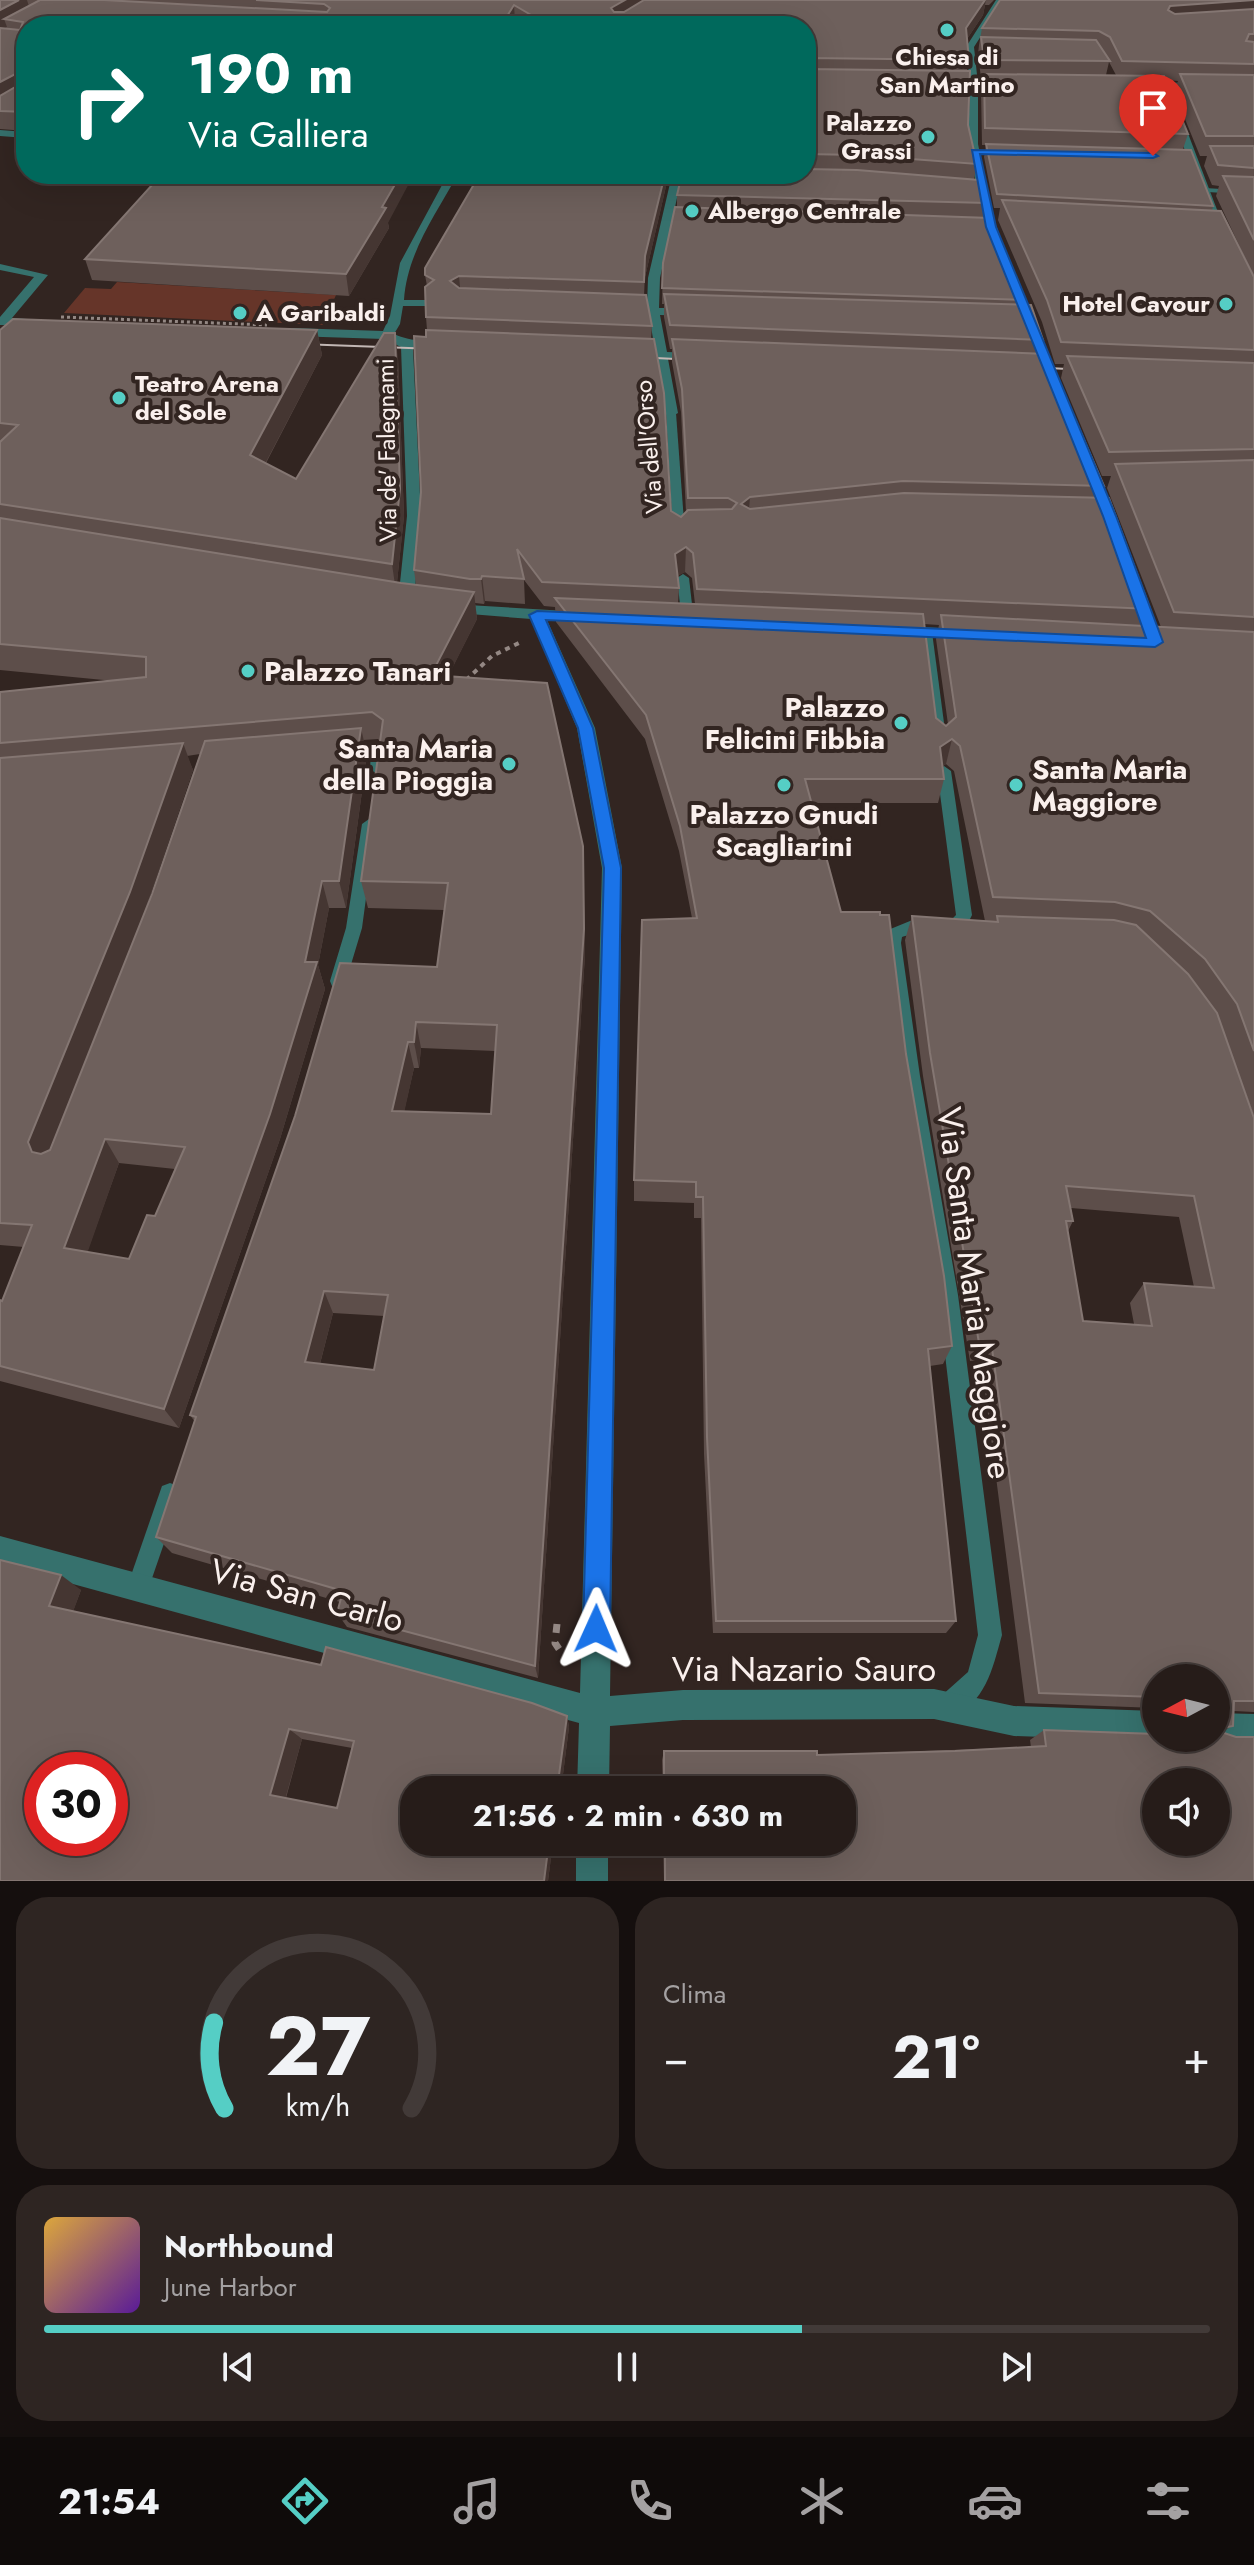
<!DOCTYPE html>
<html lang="it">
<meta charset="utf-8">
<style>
:root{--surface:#261c19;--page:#2e2522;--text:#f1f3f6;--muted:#a4a1a2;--line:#423a38;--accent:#55cec5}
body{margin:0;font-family:Jost,sans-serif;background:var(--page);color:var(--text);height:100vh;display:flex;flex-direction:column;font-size:30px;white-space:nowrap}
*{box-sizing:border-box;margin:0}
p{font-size:26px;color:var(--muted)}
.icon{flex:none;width:44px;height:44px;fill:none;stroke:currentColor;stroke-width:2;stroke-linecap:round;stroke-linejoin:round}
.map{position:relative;height:1881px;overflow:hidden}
.drawer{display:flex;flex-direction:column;gap:16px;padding:16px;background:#150f0e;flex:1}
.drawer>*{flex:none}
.hud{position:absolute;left:16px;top:16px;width:800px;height:168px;border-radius:32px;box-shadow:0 8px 32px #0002,0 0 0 2px var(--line);background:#00695c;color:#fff;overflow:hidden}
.needle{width:52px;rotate:263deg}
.buttons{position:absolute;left:1142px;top:1664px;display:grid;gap:16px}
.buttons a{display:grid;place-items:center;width:88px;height:88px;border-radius:50%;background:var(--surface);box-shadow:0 8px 32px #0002,0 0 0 2px var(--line);font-size:40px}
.speed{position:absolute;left:24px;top:1752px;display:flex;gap:16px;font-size:40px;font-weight:700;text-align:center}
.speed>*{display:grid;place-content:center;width:104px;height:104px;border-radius:50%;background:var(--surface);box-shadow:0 8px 32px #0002,0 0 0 2px var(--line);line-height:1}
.speed .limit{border:12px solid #d22;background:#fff;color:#111}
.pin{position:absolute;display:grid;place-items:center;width:68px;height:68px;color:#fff;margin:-82px -34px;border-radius:50% 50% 50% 0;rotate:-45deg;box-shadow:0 0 8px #0007}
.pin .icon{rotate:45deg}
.me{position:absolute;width:88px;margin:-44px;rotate:1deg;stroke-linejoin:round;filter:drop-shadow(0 0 6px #0008)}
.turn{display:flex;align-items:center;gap:28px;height:168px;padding:0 40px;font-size:36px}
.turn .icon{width:104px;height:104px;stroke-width:2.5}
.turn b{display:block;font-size:56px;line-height:68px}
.big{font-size:60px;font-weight:700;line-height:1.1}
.drawer .widget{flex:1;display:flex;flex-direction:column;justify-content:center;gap:12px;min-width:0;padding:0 28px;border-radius:32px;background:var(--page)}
.drawer .dial{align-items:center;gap:0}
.dial svg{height:208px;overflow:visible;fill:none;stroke:var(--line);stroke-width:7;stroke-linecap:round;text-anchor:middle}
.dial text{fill:var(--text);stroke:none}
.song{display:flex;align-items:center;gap:24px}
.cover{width:96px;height:96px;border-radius:12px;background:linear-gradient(135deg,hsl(40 70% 55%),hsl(270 70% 35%))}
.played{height:8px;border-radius:4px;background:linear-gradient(90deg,var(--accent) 65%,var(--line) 65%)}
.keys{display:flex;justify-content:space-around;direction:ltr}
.heat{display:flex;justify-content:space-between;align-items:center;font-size:44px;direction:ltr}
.drawer .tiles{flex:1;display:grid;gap:16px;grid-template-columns:1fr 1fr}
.widget:last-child{grid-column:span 2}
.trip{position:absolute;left:400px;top:1776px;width:456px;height:80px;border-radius:32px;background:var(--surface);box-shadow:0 8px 32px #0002,0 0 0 2px var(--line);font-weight:700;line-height:80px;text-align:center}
.tab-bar{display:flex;height:128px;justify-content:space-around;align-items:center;background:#0f0b0a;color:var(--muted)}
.tab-bar .icon{width:56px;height:56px}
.tab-bar .active{color:var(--accent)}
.tab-bar b{font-size:36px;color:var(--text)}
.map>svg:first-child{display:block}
.green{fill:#663529}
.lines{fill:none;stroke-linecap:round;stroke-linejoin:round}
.path-far2{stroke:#948884;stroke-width:3;stroke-dasharray:3 3;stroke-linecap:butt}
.path-far1{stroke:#948884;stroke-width:4;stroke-dasharray:5 5;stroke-linecap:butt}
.path{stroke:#948884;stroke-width:7;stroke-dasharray:9 9;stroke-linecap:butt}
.lane{fill:#36716d;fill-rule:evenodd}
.street{fill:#36716d;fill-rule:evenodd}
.tram{stroke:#c2b7b4;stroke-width:2}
.wall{fill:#5d4e4a;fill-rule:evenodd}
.shaded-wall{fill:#453632}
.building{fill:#6e605c;stroke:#847672;stroke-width:2;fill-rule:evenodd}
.route{fill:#1a73e8;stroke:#114b97;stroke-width:2}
.poi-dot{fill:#55cec5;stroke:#322521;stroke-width:3}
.labels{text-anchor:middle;stroke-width:8;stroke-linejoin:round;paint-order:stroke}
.far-poi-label{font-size:24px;font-weight:bold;fill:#faf0ed;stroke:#322521;text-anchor:start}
.far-street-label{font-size:24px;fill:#faf0ed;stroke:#322521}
.poi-label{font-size:28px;font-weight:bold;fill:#faf0ed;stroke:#322521;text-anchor:start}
.near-street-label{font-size:34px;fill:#faf0ed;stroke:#322521}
</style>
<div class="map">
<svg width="1254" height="1881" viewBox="0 0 1254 1881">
<rect width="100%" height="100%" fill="#322521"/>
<!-- green -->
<polygon class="green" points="117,282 336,295 323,325 64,313 85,288 111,289"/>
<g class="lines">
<!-- path-far2 -->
<polyline class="path-far2" points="61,317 267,325"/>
<!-- path-far1 -->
<polyline class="path-far1" points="466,680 492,656 519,643"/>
<!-- path -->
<polyline class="path" points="557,1624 555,1643 559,1649"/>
<!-- lane -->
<g class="lane">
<polygon points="1205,188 1254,191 1254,195 1208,192"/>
<polygon points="671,410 676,413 685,535 679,539 673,535 666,413"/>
<polygon points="683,574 689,578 694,622 688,626 682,622 677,578"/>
<polygon points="926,628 932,632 946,738 939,743 932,738 920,632"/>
<polygon points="378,742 385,747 384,769 377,774 370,769 371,752 344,755 337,750 344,745"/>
<polygon points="944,766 951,771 972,915 966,927 951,934 943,928 956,915 937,771"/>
<polygon points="369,819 376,824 362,928 346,981 344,986 332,986 330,981 346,928 362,824"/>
<path d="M910,921H929L937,927C930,937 913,933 902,937L901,943L920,1076L958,1295L1002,1635C992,1670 986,1703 949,1718L940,1715L937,1706L940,1697L968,1672L978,1635L938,1295L902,1076L885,943L888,930Z"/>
<polygon points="170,1483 178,1486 181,1494 149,1587 146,1595 138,1598 130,1595 127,1587 162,1486"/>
</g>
<!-- street -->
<g class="street">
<polygon points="996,0 1004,0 974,47 978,84 978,144 992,214 1003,244 998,247 993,244 982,214 968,144 970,84 966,47"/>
<polygon points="1142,82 1254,84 1254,90 1139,87"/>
<polygon points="1176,112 1181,115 1227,236 1218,234 1171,115"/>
<polygon points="0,130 26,132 26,138 0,136"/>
<path d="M448,174H458C436,214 407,253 404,300H428L434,303L428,306H403L400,324L394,334C412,343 434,339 447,347L441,351L413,349L421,516L414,602L406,607L398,602L407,516L401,347L384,339L292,336L286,332L292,328L383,331L390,316L400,263Z"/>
<polygon points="662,174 707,174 712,177 707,180 681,179 660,278 659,308 689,308 695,312 689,316 660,315 667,352 697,353 703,357 697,361 668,359 678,413 671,417 664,413 656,359 629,358 623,354 629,350 655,351 649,314 621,313 615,310 621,307 647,307 648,278 671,179 663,178"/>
<polygon points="0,264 48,275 12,318 40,320 40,326 0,325 0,317 34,277 0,270"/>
<polygon points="1137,587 1145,592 1163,642 1161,645 1149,645 1147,642 1129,592"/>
<polygon points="451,604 583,612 591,617 583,622 547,620 595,728 622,868 610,1696 683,1690 934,1689 1014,1706 1156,1711 1156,1738 1164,1738 1156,1741 1014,1736 934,1719 683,1720 610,1726 609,1790 577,1790 579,1723 0,1564 0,1536 580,1693 602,868 577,728 531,619 445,612 445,606"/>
<polygon points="899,626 963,629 971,634 963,639 893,634 893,628"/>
<polygon points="1216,1713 1254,1714 1254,1744 1216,1743 1205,1739 1216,1738"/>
<rect x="576" y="1842" width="32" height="39"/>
</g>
<!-- tram -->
<g class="tram">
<polyline points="300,344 436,349"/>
<polyline points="636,357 695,360"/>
<polyline points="1030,367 1086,370"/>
</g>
</g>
<!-- wall -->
<g class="wall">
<path d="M0,0H994L989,5H985L983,15L967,39L969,60L967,71L968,125L977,164L974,179L987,203L984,218L1024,300L1023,305L1043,340L1039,354L1104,486L1100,498L1150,609L1144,626L1161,627L1107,488L1111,476H1102L1061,378L1064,364H1055L1042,322L998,220L1000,208H994L984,157L986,145H982L981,90L983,78H981L978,54L979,45L982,28L1254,0V1116L1221,1025L1254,1118V1712L1234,1711L1233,1726L1223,1731L1254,1881H664L663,1842H842V1790H663L662,1760L664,1751L817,1755L1031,1747L1030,1740L1044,1730L1216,1738L1156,1678V1708L1025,1703L981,1360L970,1361L923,1076L905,940L912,916L985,921L954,771L946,764L943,766L944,779L938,803H811L841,912L906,1054L952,1346L943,1364L930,1366L956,1621L946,1633H713L704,1454L701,1218H694V1203L634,1201V1180L692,918L679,851L645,739L556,622L555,607L544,606L524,580L525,604L485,601L484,604L475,603L477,619L448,676L583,846L585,955L538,1678L347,1627L337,1613L340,1602L172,1553L156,1537L195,1422L190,1415L437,967L444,910L368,908L361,881L380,741L378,739L363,740L367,755L346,908H329L318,965L325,989L280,1139L179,1428L0,1381V1300L2,1301L24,1247L0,1245V692L114,681L0,670V330H317L322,355L266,463L296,479L398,358L404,516L397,582L416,585L414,570L421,492L426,337L427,330L426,317L427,286L425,275L480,174H668L667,182L645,277L644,295L652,326L651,339L671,511L681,517L686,512L681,412L672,362V349H670L664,317V304H662L663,263L677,207V195L806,174V26H521L515,22L512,26H26V131L0,129ZM1109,62L1116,75H1106ZM1165,80L1178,81L1174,92L1200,156H1207L1204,166L1212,185L1219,186L1216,196L1254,277L1212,211L1213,206L1183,149L1188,134ZM685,572L692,578L695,604H678L679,588L677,576ZM924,624L939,625L936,639L948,724L946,726L936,718ZM200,754L152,894L142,919L193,770L187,756ZM421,1048L495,1051L491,1114L404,1111L414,1068H419ZM119,1163L175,1169L155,1216L129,1259L87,1252ZM1071,1208L1179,1217L1194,1287L1144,1283L1130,1303L1134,1324L1083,1321L1068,1231L1073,1221ZM333,1313L384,1316L374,1370L320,1364Z"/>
<polygon points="388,223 389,228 349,296 92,280 85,259"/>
<path d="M0,1560L81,1590L73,1611L321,1665L567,1716L569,1727L561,1790H414V1842H553L548,1881H0ZM302,1739L352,1748L337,1808L286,1798Z"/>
</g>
<!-- shaded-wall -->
<g class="shaded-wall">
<polygon points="19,0 27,0 31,13 4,19 7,27 0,31 0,10"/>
<polygon points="625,0 651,0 611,26 611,8"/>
<polygon points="986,0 983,15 963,45 966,28"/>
<polygon points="1254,0 1254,17 1166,23 1168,10 1170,6"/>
<polygon points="514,5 515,22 512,26 501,26"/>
<polygon points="21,71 26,88 0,105 0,82"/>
<polygon points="401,174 414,174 388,223 389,228 349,296 346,274"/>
<polygon points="665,174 667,174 667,182 645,277 644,304 645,256"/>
<polygon points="459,276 461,298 450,281"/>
<polygon points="317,330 322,355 256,481 250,455"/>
<polygon points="395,333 398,358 404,516 396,592 392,564"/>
<polygon points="750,497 748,521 741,504"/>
<polygon points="686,547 685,572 674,578 675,554"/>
<polygon points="482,576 485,601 484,604 481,579"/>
<polygon points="474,592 477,619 435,703 431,675"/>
<polygon points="361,728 367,755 346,908 339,881"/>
<polygon points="952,739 946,764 934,771 940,747"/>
<polygon points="183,743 193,770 142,919 49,1176 32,1152 28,1142"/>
<polygon points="583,846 585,955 538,1678 535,1666"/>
<polygon points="322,881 329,908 318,965 325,989 280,1139 179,1428 164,1409 305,962"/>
<polygon points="416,1022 421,1048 419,1068 414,1042"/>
<polygon points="408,1042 414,1068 399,1136 392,1111"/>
<polygon points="105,1139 119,1163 81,1271 64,1248"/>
<polygon points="324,1291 333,1313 315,1383 305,1362"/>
<polygon points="61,1575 81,1590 70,1620 49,1606"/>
<polygon points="567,1716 569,1727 561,1790 557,1790"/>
<polygon points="289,1729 302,1739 284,1803 270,1795"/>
<polygon points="549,1842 553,1842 548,1881 544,1881"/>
</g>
<!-- building -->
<g class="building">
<polygon points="0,0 19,0 0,10"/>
<polygon points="40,0 104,0 327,12 330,8 324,4 256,0 625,0 611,8 614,12 624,12 644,0 985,0 966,28 969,60 808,58 806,60 806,26 550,26 514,5 501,26 26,26 26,112 0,111 0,96 22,83 21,71 0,82 0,28 20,30 23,22 4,19"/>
<polygon points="1000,0 1254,0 1170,6 1168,10 1175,14 1254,9 1254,34 1249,34 1246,41 1254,42 1254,64 1122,61 1110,37 1099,31 982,28"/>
<polygon points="981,37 1096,40 1110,61 984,60"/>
<polygon points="806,69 970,71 968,125 977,164 858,155 806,154"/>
<polygon points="984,74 1164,76 1188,134 985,128"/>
<polygon points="1180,74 1254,75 1254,136 1206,136"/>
<polygon points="986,144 1191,150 1213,206 997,194"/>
<polygon points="1210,146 1254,146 1254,168 1218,165"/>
<polygon points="806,169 857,170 979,180 987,203 677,195 682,174 806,174"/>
<polygon points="162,174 401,174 382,207 386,208 346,274 85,259"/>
<polygon points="480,174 665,174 645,256 644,282 459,276 450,281 459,288 646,295 652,326 426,317 425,287 434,280 425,275 425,268"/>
<polygon points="1223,176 1254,177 1254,240"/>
<polygon points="1002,200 1221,211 1254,277 1254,350 1061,342 1047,300"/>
<polygon points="675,207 990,218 1001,251 1024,300 662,288 663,263"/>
<polygon points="664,294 1031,305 1043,340 670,325"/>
<polygon points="13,319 317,330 250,455 296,479 384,333 395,333 400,489 392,564 0,504 0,442 18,425 0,423 0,330"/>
<polygon points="426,330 654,339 664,393 671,511 681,517 688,510 732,509 737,503 728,498 688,498 682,389 672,339 1047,354 1104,486 903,481 750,497 741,504 750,509 904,493 1109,498 1150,609 697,589 693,553 686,547 675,554 679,588 542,582 517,549 524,579 482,576 481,579 470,579 414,570 421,492 414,336 426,337"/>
<polygon points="1067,356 1254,363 1254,449 1109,452"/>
<polygon points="1254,460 1254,617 1174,612 1115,464"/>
<path d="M0,518L401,583L474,592L431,675L547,683L583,846L584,929L535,1666L337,1613L343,1591L156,1537L196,1417L190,1415L295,1116L340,963L437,967L448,883L361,881L383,720L372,712L0,743V692L146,677V657L0,644ZM416,1022L497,1025L491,1114L392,1111L408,1042H414ZM324,1291L388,1295L374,1370L305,1362Z"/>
<polygon points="555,598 923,614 936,718 946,726 956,717 941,615 1254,632 1254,1051 1237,1004 1205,959 1150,911 1115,902 993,897 960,746 952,739 940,747 944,779 805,779 841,912 880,912 880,915 889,915 906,1054 944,1276 952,1346 928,1349 956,1621 716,1621 707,1437 703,1197 696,1197 696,1182 634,1180 642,920 697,918 680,826 646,715"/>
<path d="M361,728L339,881H322L305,962H317L270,1114L164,1409L0,1366V1300L2,1301L32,1225L0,1223V758L183,743L130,892L28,1142L32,1152L41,1154L50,1150L152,894L205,741ZM105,1139L185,1147L155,1216L147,1215L129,1259L64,1248Z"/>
<path d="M912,916L998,922L997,916L1114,920L1136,925L1188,974L1217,1013L1254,1118V1701H1234L1233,1726L1222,1728L1224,1733L1236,1737H1254V1881H665V1842H842V1790H664V1751H817V1755L955,1751L1046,1746L1044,1730L1156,1734V1738H1216V1678H1156V1697L1039,1693L991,1341L979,1343L930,1053ZM1066,1186L1194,1196L1214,1288L1144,1283L1152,1326L1083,1321L1066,1221H1073ZM1156,1782H1216V1842H1156Z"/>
<path d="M0,1560L61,1575L49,1606L321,1665L326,1647L532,1703L567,1716L557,1790H414V1842H549L544,1881H0ZM289,1729L354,1741L337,1808L270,1795ZM42,1770H110V1838H42Z"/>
</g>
<!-- route -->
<polygon class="route" points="972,150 1153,153 1158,156 1153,158 980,154 996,227 1116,516 1163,642 1155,647 546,620 593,728 621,868 610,1629 606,1638 596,1642 587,1638 583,1629 604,868 578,728 529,615 537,611 1146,638 1103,516 986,227"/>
<!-- markers -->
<g class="poi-dot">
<circle cx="947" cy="30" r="8"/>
<circle cx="928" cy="137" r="8"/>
<circle cx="692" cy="211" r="8"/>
<circle cx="1226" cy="304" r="8"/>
<circle cx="240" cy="313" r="8"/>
<circle cx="119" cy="398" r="8"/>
<circle cx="248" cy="671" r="8"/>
<circle cx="901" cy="723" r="8"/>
<circle cx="509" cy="764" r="8"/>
<circle cx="784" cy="785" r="8"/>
<circle cx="1016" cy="785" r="8"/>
</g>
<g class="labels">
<!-- far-poi labels -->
<g class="far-poi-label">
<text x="947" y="65" text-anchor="middle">Chiesa di<tspan x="947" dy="28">San Martino</tspan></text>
<text x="912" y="131" text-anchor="end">Palazzo<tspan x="912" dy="28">Grassi</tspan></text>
<text x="708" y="219">Albergo Centrale</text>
<text x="1210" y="312" text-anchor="end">Hotel Cavour</text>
<text x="256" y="321">A Garibaldi</text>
<text x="135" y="392">Teatro Arena<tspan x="135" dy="28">del Sole</tspan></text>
</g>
<!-- far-street labels -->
<g class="far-street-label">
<text transform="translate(649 447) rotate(-95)" y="8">Via dell'Orso</text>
<text transform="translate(387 450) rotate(-91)" y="8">Via de' Falegnami</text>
</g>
<!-- poi labels -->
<g class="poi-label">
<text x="264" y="681">Palazzo Tanari</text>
<text x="885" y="717" text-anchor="end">Palazzo<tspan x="885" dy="32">Felicini Fibbia</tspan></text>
<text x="493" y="758" text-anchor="end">Santa Maria<tspan x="493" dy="32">della Pioggia</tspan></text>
<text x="1032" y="779">Santa Maria<tspan x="1032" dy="32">Maggiore</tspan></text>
<text x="784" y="824" text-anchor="middle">Palazzo Gnudi<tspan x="784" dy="32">Scagliarini</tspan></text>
</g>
<!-- near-street labels -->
<g class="near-street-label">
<text transform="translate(975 1293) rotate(82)" y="12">Via Santa Maria Maggiore</text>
<text transform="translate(307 1595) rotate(15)" y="12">Via San Carlo</text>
<text x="804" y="1681">Via Nazario Sauro</text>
</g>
</g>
</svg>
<div class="buttons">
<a><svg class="needle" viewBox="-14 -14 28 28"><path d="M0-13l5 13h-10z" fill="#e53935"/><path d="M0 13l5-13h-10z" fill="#a4a1a2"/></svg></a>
<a><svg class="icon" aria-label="sound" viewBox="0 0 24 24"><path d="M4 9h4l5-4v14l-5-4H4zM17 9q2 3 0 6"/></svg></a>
</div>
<div class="speed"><div class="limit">30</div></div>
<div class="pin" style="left:1153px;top:156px;background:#d93025"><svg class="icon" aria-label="arrive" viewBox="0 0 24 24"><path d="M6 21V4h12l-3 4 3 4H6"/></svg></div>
<svg class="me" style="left:596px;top:1629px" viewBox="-20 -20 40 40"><path d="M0-17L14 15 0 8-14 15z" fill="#1a73e8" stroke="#fff" stroke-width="4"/></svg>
<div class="trip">21:56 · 2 min · 630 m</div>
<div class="hud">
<div class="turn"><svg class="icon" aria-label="right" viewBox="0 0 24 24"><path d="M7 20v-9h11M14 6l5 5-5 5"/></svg><div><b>190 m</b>Via Galliera</div></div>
</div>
</div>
<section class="drawer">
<div class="tiles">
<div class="widget dial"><svg viewBox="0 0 100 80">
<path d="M14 69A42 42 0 1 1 86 69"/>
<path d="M14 69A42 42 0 0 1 10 36" stroke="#55cec5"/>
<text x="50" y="56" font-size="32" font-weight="700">27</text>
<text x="50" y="72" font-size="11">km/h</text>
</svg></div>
<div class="widget"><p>Clima</p>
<div class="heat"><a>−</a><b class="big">21°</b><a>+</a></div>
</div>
<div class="widget">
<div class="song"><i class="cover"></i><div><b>Northbound</b><p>June Harbor</p></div></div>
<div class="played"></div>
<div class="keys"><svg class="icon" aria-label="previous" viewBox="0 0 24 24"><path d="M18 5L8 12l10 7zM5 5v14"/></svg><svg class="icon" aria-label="pause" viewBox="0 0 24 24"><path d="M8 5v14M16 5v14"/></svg><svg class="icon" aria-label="next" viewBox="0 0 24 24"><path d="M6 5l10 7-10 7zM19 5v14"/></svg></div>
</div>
</div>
</section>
<nav class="tab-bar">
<b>21:54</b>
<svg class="icon active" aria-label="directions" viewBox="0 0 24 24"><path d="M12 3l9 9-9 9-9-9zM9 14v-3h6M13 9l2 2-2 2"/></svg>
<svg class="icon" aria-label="music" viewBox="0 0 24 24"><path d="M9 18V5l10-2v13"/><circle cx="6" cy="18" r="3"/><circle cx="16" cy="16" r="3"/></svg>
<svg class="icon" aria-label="phone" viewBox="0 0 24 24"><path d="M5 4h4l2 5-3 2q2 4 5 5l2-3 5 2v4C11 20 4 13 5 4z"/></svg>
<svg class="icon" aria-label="climate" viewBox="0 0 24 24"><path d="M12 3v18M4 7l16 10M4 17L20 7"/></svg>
<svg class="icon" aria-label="car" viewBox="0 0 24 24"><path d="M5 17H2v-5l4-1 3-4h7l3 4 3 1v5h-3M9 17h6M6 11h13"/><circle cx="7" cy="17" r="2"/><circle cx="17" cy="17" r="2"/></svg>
<svg class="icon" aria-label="filters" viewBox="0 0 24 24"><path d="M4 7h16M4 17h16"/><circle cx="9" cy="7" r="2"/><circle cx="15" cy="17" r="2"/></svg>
</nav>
